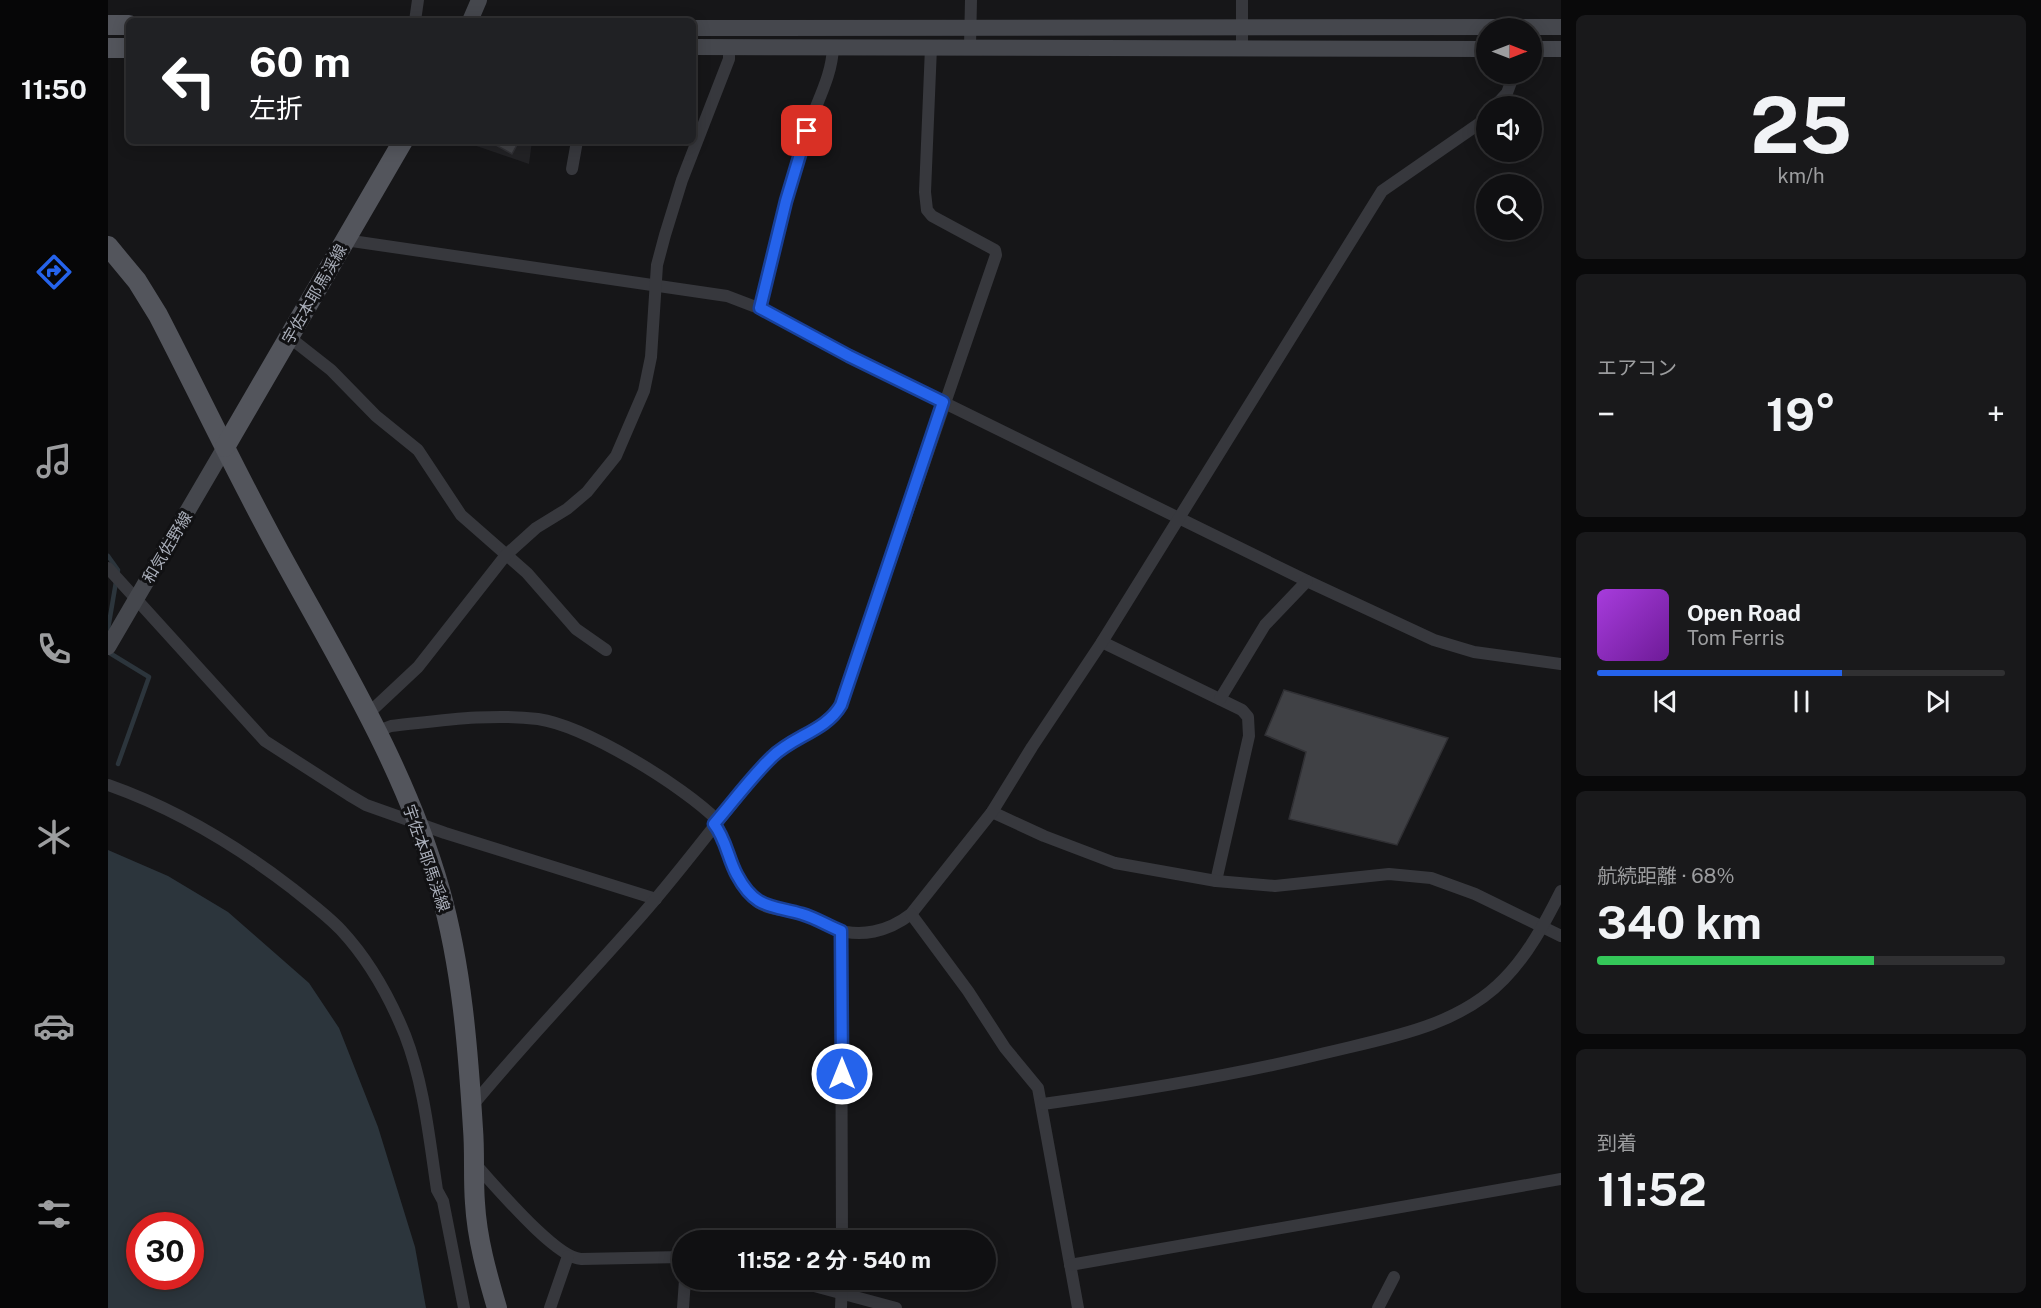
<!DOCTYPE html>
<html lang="ja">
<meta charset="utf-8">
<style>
:root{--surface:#101012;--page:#19191b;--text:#f1f3f6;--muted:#9c9d9f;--line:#303032;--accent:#2563eb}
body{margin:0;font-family:"Public Sans","Noto Sans JP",sans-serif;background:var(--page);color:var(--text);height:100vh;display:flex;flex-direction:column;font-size:22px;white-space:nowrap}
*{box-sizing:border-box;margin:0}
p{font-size:20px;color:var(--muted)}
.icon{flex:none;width:33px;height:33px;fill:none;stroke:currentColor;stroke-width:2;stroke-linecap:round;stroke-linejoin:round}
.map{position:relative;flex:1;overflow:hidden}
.panel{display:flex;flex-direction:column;gap:15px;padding:15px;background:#09090a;width:480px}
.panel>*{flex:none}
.guide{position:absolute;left:18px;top:18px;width:570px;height:126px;border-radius:9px;box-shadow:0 3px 15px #0003,0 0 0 2px var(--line);background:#202124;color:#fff;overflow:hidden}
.needle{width:39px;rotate:90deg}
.fabs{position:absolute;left:1368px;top:18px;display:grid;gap:12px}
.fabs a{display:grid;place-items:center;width:66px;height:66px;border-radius:50%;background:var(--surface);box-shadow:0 3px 15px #0003,0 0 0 2px var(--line);font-size:30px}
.speed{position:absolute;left:18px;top:1212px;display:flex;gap:12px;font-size:30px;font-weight:700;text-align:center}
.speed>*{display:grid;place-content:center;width:78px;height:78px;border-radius:50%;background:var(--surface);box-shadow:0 3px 15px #0003,0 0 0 2px var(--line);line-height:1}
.speed .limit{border:9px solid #d22;background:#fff;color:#111}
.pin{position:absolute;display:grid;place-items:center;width:51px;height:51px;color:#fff;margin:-26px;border-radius:12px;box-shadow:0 3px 9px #0006}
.me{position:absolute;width:66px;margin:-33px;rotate:0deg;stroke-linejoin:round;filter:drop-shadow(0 0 4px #0008)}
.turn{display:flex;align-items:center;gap:21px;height:126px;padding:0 24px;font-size:27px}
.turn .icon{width:78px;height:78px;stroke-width:2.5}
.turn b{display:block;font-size:42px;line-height:51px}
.big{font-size:45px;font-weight:700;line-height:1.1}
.panel .card{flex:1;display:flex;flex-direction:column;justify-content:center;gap:9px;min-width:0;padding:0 21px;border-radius:9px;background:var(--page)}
.panel .dial{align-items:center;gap:0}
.dial b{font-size:78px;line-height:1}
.song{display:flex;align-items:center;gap:18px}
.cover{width:72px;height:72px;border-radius:9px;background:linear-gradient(135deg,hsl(280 70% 55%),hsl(280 70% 35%))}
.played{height:6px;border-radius:3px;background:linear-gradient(90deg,var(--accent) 60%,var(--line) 60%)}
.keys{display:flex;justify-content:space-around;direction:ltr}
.heat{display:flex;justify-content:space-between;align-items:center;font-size:33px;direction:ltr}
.charge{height:9px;border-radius:4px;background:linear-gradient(90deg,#34c759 68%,var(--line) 0)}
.trip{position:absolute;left:564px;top:1230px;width:324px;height:60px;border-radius:30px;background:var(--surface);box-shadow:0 3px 15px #0003,0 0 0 2px var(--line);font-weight:700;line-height:60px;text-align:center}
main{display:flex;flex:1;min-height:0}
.dock{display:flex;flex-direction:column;width:108px;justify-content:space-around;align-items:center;background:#060607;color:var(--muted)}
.dock .icon{width:42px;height:42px}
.dock .active{color:var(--accent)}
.dock b{font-size:27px;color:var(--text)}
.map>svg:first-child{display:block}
.built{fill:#222225}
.water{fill:#2c353c;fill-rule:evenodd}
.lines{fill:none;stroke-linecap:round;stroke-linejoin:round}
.stream{stroke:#2c353c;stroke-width:4.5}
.building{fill:#404145;stroke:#303034;stroke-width:1.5}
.street{stroke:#37383d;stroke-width:12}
.secondary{stroke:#45474d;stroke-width:16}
.primary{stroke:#53555c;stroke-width:20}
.route-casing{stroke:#184099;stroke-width:15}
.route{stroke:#2563eb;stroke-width:10}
.labels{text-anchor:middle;stroke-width:6;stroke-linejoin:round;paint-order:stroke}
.street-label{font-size:16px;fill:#a8adb8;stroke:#111113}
</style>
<main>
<nav class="dock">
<b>11:50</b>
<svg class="icon active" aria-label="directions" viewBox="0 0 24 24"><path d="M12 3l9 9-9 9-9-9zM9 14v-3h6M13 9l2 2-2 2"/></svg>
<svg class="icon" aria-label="music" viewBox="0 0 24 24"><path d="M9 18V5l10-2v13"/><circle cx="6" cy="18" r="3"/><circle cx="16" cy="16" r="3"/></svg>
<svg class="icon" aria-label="phone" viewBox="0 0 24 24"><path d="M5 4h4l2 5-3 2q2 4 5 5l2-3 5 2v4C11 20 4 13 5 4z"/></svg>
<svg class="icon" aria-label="climate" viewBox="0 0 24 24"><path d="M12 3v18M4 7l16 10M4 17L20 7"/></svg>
<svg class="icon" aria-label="car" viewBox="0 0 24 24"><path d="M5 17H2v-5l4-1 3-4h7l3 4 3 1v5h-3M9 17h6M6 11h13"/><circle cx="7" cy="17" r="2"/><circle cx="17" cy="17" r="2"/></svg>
<svg class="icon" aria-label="filters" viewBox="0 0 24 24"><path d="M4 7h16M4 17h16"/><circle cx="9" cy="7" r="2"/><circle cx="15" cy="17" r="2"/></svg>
</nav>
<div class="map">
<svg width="1453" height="1308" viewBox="0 0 1453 1308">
<rect width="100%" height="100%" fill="#161618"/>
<!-- built -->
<polygon class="built" points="354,141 424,141 421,164"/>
<!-- water -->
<path class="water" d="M0,850L60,876L120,912L201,983L231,1028L270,1127L307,1247L318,1308H0ZM32,1226H82V1276H32Z"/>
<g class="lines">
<!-- stream -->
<g class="stream">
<polyline points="0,556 10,570 0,629"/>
<polyline points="0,652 41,677 10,764"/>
</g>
</g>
<!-- building -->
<g class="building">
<polygon points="388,141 411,141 404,154 386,144"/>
<polygon points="1176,690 1340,738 1289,845 1181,819 1198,752 1157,735"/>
</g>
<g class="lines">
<!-- street -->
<g class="street">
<polyline points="1134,0 1134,47"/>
<polyline points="307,21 310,0"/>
<polyline points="862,46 863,0"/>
<polyline points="1387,106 1399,93 1406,74"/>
<polyline points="464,169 469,141"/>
<polyline points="237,240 619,296 661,312 741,356 1199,581 1326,640 1366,652 1453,664"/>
<path d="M652,308C665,249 680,191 698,134C707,104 724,78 725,47"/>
<polyline points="181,337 223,370 268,416 310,450 353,515 419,573 468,629 498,650"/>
<polyline points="0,568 157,741 241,795 258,805 337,833 548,899"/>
<polyline points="994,642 1134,710 1140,717 1141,736 1108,881"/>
<polyline points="1112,699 1157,625 1199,581"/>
<polyline points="262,712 310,667 398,555 428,528 459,509 479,492 508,456 536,391 543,357 549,265 557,235 574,180 621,59 621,47"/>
<path d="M270,731L283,726C331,721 381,713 430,719C478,726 575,786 609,820"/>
<path d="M0,785C68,809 128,845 185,889C201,902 219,915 233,930C260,959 282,998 297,1035C316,1084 321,1137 329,1190L335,1201L356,1308"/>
<polyline points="884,812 936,836 1007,863 1108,881 1167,886 1281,874 1323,878 1367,894 1453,936"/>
<path d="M606,824C623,846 624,876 644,897C658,912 678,909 696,914C706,918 715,924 725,928C752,939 781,931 803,914L884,812L924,747L994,642L1274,191L1372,123L1378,116"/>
<polyline points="803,914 860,991 897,1048 930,1088 970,1308"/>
<polyline points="733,931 734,1240"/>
<path d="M935,1104C1030,1091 1124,1076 1217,1053C1279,1038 1350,1027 1396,979C1420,955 1438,921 1453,891"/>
<path d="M364,1106C415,1044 471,986 525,925C573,872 614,813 662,759C682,736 717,732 733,705L888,255L887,250L824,216L819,210L817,192L823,47"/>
<path d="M366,1163C386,1184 447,1258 473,1259L574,1257"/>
<polyline points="962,1265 1453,1179"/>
<polyline points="684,1280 788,1308"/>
<polyline points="442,1308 460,1256"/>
<polyline points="575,1308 577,1280"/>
<polyline points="733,1308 734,1280"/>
<polyline points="1270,1308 1286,1277"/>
</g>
<!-- secondary -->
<g class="secondary">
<polyline points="362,21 371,0"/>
<polyline points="585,28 1453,27"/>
<polyline points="585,47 1378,49"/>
<polyline points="1424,49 1453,49"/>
<polyline points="0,647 117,447"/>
</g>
<!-- primary -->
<g class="primary">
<polyline points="0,25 21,25"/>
<polyline points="0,48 21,48"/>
<path d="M0,246L29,281L50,315C91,394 129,475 172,553C232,663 298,769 332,890C354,968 360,1049 365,1129C367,1153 365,1179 367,1203C369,1239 379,1274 389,1308"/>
<polyline points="117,447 295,141"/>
</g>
</g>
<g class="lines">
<defs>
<path id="route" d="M699,131L678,201L652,308L741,356L835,402L733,705C718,731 685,736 664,757C643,777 625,802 606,824C618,839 620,859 629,875C647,909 663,905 694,914C708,918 720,926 733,931L734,1074"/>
</defs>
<!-- route casing -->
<use href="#route" class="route-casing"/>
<!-- route -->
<use href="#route" class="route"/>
</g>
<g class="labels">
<!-- street labels -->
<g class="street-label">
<text transform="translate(206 294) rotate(-60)" y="6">宇佐本耶馬渓線</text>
<text transform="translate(59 547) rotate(-59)" y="6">和気佐野線</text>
<text transform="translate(319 858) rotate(71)" y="6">宇佐本耶馬渓線</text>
</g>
</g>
</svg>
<div class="fabs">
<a><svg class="needle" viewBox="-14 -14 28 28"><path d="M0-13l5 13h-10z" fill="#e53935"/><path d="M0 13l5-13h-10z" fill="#9c9d9f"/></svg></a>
<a><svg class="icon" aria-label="sound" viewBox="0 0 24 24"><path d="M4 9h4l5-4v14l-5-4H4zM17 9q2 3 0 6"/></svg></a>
<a><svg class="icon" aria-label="search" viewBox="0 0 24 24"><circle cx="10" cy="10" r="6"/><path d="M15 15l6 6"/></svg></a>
</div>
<div class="speed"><div class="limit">30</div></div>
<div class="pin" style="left:699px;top:131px;background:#d93025"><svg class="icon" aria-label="arrive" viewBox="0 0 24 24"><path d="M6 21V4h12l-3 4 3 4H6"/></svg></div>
<svg class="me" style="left:734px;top:1074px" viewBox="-20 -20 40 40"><circle r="17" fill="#2563eb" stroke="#fff" stroke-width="3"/><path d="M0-11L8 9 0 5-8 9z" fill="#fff"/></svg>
<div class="trip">11:52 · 2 分 · 540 m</div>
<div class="guide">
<div class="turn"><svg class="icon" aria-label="left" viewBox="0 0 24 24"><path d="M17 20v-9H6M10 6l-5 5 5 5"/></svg><div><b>60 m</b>左折</div></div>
</div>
</div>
<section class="panel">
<div class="card dial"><b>25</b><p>km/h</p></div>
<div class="card"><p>エアコン</p>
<div class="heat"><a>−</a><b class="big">19°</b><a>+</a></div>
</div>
<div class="card">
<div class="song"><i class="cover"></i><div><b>Open Road</b><p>Tom Ferris</p></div></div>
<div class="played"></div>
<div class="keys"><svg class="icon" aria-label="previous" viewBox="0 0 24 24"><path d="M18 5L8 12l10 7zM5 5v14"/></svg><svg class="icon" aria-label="pause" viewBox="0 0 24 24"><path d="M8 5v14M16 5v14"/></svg><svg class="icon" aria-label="next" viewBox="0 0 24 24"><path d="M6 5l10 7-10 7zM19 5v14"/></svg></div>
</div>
<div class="card"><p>航続距離 · 68%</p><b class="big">340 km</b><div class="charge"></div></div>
<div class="card"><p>到着</p><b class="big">11:52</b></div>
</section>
</main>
